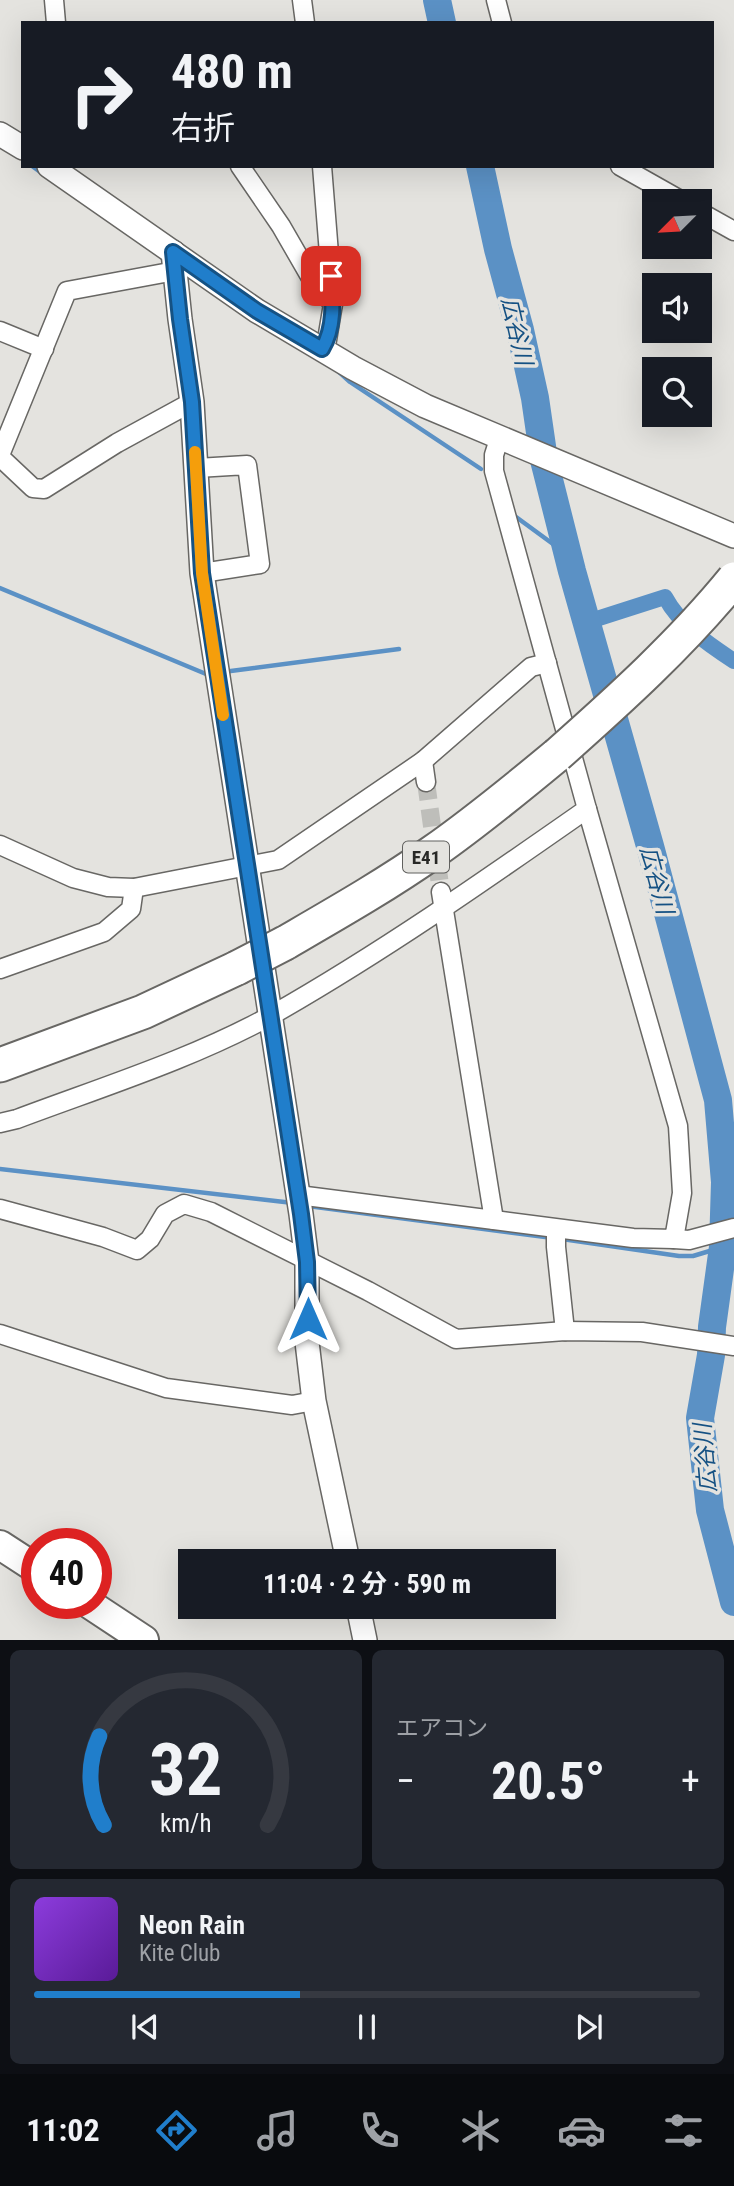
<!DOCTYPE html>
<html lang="ja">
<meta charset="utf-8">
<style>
:root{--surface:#171b24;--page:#242831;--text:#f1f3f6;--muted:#9ea1a6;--line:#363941;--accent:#207ecb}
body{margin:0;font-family:"Roboto Condensed","Noto Sans JP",sans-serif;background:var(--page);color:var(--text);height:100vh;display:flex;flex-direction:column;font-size:26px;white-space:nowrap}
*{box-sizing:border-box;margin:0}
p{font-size:23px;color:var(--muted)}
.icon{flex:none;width:38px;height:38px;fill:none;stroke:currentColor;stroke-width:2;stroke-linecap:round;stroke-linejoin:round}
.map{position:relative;height:1640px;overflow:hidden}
.panel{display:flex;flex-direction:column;gap:10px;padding:10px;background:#0d0f14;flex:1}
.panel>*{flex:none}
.hud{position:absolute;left:21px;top:21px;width:693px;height:147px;border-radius:0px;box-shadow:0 7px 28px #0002;background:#171b24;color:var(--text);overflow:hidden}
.needle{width:46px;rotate:246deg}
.controls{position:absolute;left:642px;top:189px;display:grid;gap:14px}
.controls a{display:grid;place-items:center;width:70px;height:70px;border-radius:0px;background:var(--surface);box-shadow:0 7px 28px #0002;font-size:35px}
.speed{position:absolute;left:21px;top:1528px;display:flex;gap:14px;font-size:35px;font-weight:700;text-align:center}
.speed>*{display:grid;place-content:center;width:91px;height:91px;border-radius:50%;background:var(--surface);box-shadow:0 7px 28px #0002;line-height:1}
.speed .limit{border:10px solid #d22;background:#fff;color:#111}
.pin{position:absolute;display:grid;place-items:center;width:60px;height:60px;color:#fff;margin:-30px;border-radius:14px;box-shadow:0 4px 10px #0006}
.me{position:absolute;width:77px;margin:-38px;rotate:0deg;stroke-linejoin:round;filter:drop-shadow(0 0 5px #0008)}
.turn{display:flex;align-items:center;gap:24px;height:147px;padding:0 35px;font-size:32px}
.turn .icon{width:91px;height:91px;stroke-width:2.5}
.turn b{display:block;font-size:49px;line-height:60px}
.big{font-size:52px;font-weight:700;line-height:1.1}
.panel .widget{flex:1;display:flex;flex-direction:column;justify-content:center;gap:10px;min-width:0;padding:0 24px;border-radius:10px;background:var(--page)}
.panel .dial{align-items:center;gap:0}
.dial svg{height:182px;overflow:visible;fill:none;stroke:var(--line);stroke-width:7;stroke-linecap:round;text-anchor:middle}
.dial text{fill:var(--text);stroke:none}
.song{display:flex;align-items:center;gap:21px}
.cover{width:84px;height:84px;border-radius:10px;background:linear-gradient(135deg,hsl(270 70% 55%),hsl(270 70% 35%))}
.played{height:7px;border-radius:4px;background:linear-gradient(90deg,var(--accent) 40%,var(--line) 40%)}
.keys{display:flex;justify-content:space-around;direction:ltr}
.heat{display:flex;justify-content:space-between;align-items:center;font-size:38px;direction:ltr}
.panel .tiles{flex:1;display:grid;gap:10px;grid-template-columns:1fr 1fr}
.widget:last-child{grid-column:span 2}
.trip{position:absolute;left:178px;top:1549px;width:378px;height:70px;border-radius:0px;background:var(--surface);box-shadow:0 7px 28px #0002;font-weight:700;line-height:70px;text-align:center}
.menu{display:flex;height:112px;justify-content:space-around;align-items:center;background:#090b0e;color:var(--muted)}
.menu .icon{width:49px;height:49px}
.menu .selected{color:var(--accent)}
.menu b{font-size:32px;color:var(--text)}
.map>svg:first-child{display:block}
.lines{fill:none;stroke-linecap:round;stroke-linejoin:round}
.stream{stroke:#5b91c5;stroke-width:4.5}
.canal{stroke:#5b91c5;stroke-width:16}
.river{stroke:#5b91c5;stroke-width:28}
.minor-tunnel{stroke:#bebeba;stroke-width:18;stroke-dasharray:18 9;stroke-linecap:butt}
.minor-casing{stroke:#686764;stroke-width:21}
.tertiary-casing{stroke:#686764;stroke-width:26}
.primary-casing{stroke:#686764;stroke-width:32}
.motorway-casing{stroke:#686764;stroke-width:37}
.minor{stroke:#fff;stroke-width:18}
.tertiary{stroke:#fff;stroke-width:23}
.primary{stroke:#fff;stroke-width:28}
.motorway{stroke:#fff;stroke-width:33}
.motorway-bridge-casing{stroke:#686764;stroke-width:37;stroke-linecap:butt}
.motorway-bridge{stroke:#fff;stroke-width:33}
.route-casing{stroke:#155284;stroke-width:18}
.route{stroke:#207ecb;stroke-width:12}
.slow{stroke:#f59e0b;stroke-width:12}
.labels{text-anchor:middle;stroke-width:7;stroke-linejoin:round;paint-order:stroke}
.shield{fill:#e4e3df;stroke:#60605e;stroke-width:2}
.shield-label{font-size:19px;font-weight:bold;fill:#282826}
.water-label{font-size:23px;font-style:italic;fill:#155183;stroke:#e4e3df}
</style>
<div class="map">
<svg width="734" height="1640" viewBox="0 0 734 1640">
<rect width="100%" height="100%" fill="#e4e3df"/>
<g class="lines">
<!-- stream -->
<g class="stream">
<polyline points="32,166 43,174"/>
<polyline points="338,371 350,382 481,469"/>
<polyline points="512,514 568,555"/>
<polyline points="0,588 206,674 211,674"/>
<polyline points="223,672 399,649"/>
<polyline points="0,1169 293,1203"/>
<polyline points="308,1206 553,1238"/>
<polyline points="562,1239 679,1256 693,1256 723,1247"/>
</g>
<!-- canal -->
<g class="canal">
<path d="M587,622L665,597C680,625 708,644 734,661"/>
<polyline points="723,1247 734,1243"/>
</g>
<!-- river -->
<g class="river">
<polyline points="437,0 442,23"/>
<polyline points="480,166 498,249 520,330 535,398 544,460 572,571 650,846 718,1100 725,1182 723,1247 712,1327 711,1355 700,1418 710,1510 734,1602"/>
</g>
<!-- minor-tunnel -->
<polyline class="minor-tunnel" points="426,782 441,892"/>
<defs>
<g id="minor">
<polyline points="54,0 56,23"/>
<polyline points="302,0 305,23"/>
<polyline points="496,0 502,23"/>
<polyline points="240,166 281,226 311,278 333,304 327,340 322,349"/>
<polyline points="322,166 333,304"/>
<polyline points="620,166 682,201"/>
<polyline points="700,212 734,231"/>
<polyline points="0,331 44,349"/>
<polyline points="0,455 67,291 175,271"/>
<polyline points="0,457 33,488 44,489 117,443 192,402"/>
<polyline points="197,468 247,465 260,564 202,573"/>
<polyline points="423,761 426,782"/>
<polyline points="0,845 73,878 108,887 134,888 278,860 423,761 531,667 547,663"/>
<polyline points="0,969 104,932 131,909 134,888"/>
<path d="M0,1123L17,1119C102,1087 192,1059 272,1015C381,953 484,881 587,809L494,471V455L500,436"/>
<polyline points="298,1195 494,1220 441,892"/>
<polyline points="0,1209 103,1237 137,1250 150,1239 165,1214 184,1204 211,1212 368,1291 456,1339 565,1331 642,1332 734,1346"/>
<polyline points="494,1220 633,1238 674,1239 682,1193 678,1126 587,809"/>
<polyline points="556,1229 556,1247 565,1331"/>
<polyline points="674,1239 689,1240 734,1228"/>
<polyline points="0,1334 166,1388 292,1405 314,1401"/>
</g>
<g id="tertiary">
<polyline points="0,134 23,148"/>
<polyline points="49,166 257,311 353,368 425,406 734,536"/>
<polyline points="173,252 180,319 192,402 202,573 301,1214 307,1262 307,1342 314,1401 348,1561"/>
<polyline points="358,1606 365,1640"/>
</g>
<g id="primary">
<polyline points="0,1545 37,1569"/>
<polyline points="88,1603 144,1640"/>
</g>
<g id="motorway">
<path d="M285,943C335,914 386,885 433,852C476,822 516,789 557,755"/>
<polyline points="0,1065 143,1012 237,968"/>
</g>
</defs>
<!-- minor casing -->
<use href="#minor" class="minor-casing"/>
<!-- tertiary casing -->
<use href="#tertiary" class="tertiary-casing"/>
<!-- primary casing -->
<use href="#primary" class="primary-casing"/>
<!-- motorway casing -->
<use href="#motorway" class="motorway-casing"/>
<!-- minor -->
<use href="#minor" class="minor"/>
<!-- tertiary -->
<use href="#tertiary" class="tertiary"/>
<!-- primary -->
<use href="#primary" class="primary"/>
<!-- motorway -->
<use href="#motorway" class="motorway"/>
<defs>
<g id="motorway-bridge">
<path d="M557,755C619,700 681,644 734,579"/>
<polyline points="237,968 285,943"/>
</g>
</defs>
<!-- motorway-bridge casing -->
<use href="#motorway-bridge" class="motorway-bridge-casing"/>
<!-- motorway-bridge -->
<use href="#motorway-bridge" class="motorway-bridge"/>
</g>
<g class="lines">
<defs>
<path id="route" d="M308,1319L307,1262L301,1214L202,573L192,402L180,319L173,252L257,311L322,349C335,328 333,300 331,276"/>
</defs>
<!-- route casing -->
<use href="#route" class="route-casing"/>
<!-- route -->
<use href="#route" class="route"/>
<!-- slow -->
<polyline class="slow" points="195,452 202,573 223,715"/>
</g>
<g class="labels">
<!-- shield labels -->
<rect class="shield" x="403" y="841.5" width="46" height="31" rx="5"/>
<g class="shield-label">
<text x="426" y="864">E41</text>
</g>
<!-- water labels -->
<g class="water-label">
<text transform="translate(517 331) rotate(77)" y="8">広谷川</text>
<text transform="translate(657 880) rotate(75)" y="8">広谷川</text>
<text transform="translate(705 1458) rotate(-95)" y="8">広谷川</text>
</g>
</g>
</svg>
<div class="controls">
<a><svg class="needle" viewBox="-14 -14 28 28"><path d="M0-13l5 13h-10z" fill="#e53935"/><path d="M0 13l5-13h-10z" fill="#9ea1a6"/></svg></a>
<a><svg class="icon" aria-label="sound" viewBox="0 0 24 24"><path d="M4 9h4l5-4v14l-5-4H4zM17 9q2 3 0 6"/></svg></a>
<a><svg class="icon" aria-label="search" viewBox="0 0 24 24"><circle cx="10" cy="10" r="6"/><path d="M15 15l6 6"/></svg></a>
</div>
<div class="speed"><div class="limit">40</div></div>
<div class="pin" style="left:331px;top:276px;background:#d93025"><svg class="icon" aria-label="arrive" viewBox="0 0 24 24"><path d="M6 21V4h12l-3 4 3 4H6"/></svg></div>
<svg class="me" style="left:308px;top:1319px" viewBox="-20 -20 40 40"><path d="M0-17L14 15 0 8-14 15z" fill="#207ecb" stroke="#fff" stroke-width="4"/></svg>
<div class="trip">11:04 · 2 分 · 590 m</div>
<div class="hud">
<div class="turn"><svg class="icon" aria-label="right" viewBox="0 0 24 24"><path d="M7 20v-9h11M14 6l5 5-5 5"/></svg><div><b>480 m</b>右折</div></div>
</div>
</div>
<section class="panel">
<div class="tiles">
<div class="widget dial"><svg viewBox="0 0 100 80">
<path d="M14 69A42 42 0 1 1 86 69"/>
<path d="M14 69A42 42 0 0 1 12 30" stroke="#207ecb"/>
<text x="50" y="56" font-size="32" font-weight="700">32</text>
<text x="50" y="72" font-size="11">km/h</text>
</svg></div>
<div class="widget"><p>エアコン</p>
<div class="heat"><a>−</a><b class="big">20.5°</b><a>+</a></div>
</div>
<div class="widget">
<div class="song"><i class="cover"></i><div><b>Neon Rain</b><p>Kite Club</p></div></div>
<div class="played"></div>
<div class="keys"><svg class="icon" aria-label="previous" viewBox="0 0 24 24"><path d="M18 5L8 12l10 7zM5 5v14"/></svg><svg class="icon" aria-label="pause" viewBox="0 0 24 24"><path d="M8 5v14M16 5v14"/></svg><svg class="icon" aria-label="next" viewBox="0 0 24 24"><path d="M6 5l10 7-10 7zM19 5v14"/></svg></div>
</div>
</div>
</section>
<nav class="menu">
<b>11:02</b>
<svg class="icon selected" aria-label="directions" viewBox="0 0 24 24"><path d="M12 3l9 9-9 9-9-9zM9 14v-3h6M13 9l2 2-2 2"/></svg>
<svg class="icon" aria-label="music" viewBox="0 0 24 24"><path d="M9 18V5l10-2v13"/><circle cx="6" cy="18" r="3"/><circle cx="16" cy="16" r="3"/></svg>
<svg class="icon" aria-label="phone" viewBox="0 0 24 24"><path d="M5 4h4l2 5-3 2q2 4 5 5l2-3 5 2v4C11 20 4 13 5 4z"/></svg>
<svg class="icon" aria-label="climate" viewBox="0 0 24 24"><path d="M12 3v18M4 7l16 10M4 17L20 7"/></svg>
<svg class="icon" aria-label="car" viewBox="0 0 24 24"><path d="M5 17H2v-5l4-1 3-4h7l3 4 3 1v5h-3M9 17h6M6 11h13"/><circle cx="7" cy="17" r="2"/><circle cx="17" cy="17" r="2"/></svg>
<svg class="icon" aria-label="filters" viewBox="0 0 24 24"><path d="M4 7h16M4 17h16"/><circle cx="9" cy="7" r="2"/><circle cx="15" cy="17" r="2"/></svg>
</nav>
